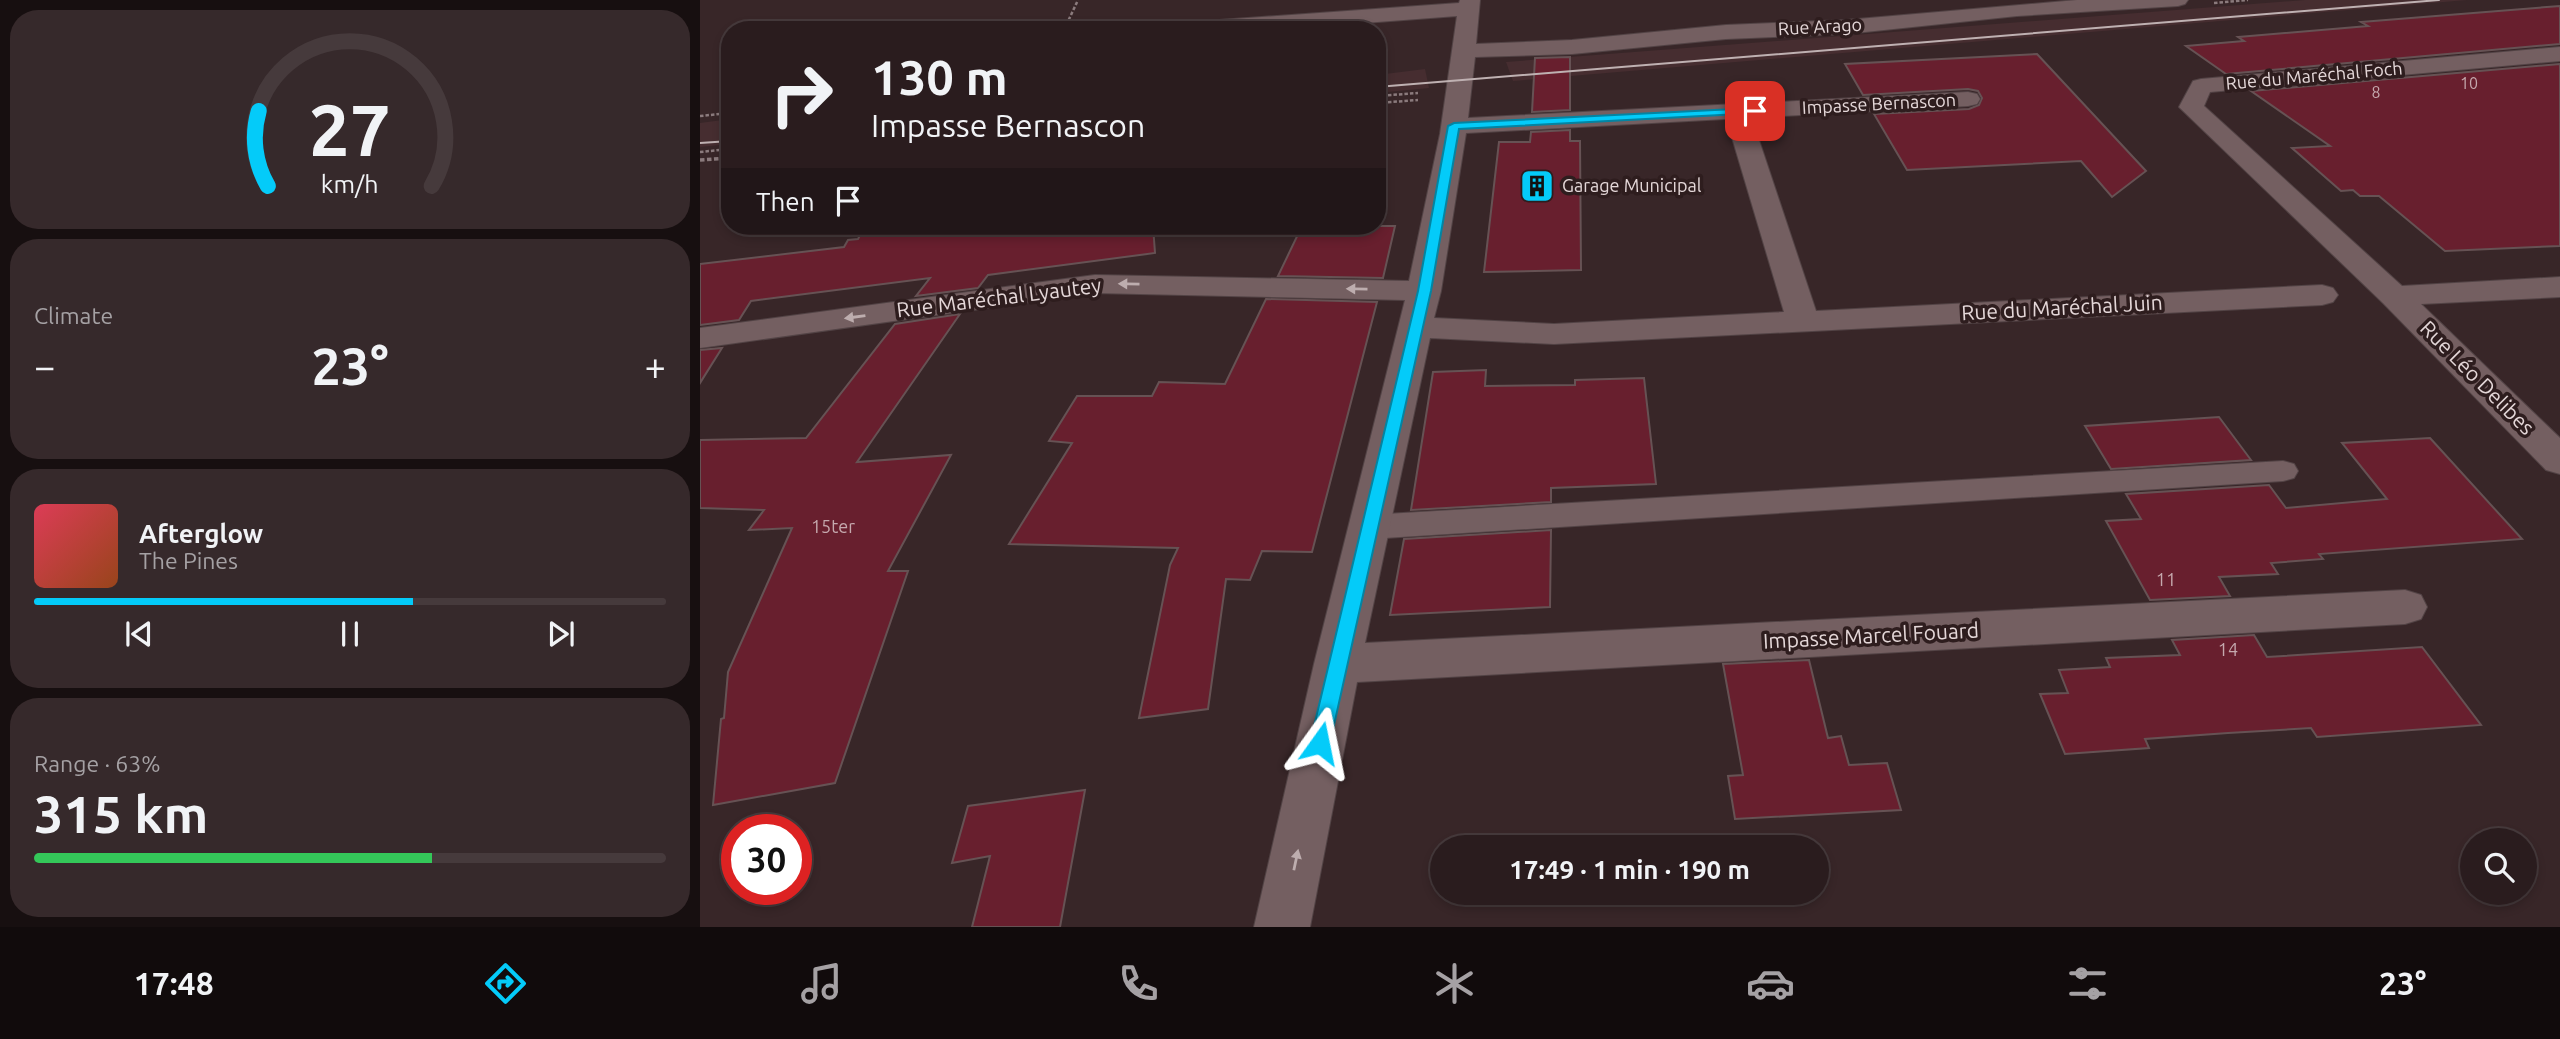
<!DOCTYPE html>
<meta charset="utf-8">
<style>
:root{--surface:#2a1c1e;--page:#36292b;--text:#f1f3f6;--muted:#a5a1a4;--line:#463a3c;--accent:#04cbf9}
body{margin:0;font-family:Ubuntu,sans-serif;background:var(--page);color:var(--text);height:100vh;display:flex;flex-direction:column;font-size:26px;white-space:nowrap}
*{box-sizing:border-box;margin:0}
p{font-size:23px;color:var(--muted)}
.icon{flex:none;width:38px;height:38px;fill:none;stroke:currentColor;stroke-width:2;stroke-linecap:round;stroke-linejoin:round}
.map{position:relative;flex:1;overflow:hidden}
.sheet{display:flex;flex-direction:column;gap:10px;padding:10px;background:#170f10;width:700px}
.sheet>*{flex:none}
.banner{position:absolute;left:21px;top:21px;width:665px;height:214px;border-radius:28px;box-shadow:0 4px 10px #0003,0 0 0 2px var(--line);background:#2a1c1e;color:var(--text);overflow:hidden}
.controls{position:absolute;left:1760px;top:828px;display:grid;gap:14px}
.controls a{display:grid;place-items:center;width:77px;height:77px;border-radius:50%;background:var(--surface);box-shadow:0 4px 10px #0003,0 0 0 2px var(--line);font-size:35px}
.speed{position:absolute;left:21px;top:814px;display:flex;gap:14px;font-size:35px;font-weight:700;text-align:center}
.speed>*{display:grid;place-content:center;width:91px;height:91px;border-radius:50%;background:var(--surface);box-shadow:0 4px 10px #0003,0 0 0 2px var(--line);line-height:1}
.speed .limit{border:10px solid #d22;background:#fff;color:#111}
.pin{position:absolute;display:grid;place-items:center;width:60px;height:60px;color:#fff;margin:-30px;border-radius:14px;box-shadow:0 4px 10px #0006}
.me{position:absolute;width:77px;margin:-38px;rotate:12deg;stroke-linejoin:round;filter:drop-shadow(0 0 5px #0008)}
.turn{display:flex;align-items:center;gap:24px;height:147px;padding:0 35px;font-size:32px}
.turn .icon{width:91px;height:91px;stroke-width:2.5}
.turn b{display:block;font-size:49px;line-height:60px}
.then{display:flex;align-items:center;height:66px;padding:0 35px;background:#0003;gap:14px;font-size:26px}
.big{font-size:52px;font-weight:700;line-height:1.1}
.sheet .card{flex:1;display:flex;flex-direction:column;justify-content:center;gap:10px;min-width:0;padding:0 24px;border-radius:28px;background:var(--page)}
.sheet .dial{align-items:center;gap:0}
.dial svg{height:182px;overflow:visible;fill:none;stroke:var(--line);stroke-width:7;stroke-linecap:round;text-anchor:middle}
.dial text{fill:var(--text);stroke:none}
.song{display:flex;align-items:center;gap:21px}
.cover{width:84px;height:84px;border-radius:10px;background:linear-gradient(135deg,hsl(350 70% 55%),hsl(20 70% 35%))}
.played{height:7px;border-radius:4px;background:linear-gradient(90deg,var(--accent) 60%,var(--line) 60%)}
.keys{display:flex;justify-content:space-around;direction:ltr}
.heat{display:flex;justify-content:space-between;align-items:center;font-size:38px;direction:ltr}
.charge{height:10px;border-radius:5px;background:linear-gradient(90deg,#34c759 63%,var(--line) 0)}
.trip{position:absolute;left:730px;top:835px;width:399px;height:70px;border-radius:35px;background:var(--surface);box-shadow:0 4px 10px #0003,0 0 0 2px var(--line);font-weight:700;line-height:70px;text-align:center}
.dock{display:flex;height:112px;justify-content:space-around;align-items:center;background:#110b0c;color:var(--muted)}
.dock .icon{width:49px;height:49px}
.dock .on{color:var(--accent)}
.dock b{font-size:32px;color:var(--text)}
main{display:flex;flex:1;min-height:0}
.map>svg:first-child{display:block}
.built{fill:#462d30}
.building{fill:#681f2e;stroke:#665254;stroke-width:2}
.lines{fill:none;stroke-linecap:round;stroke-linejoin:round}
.service-casing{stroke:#524345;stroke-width:2}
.minor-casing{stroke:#524345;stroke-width:2}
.path-far1{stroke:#8b7b7d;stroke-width:2.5;stroke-dasharray:3.5 2;stroke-linecap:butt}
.path{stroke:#8b7b7d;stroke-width:3.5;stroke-dasharray:4.5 2.5;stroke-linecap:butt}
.service{fill:#745f61;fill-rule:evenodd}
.minor{fill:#745f61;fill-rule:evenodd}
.tram{stroke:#bfb1b2;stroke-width:2}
.oneway{fill:#bdadae}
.route{fill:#04cbf9;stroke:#0384a2;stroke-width:2}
.labels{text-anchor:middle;stroke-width:7;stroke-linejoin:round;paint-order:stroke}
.far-number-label{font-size:16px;fill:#c5a9ae}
.far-street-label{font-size:18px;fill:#e4d7d8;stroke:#2e1d1e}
.far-poi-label{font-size:18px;fill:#e4d7d8;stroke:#2e1d1e;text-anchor:start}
.number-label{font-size:18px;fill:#c5a9ae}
.street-label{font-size:21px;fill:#e4d7d8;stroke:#2e1d1e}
</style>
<main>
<section class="sheet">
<div class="card dial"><svg viewBox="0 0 100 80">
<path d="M14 69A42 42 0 1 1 86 69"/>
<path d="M14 69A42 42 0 0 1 10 36" stroke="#04cbf9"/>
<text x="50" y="56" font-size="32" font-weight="700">27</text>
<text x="50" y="72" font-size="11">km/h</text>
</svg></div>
<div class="card"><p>Climate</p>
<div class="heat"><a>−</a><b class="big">23°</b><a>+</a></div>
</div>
<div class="card">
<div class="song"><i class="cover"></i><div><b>Afterglow</b><p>The Pines</p></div></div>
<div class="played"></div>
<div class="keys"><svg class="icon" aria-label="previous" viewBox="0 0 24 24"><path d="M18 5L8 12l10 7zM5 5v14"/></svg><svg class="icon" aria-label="pause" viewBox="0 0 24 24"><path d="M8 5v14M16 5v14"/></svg><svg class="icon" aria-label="next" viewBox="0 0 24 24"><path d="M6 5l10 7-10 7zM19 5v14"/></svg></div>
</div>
<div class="card"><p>Range · 63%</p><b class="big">315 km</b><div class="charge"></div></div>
</section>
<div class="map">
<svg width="1860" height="927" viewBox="0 0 1860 927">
<rect width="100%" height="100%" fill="#382628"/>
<!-- built -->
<g class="built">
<polygon points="1605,0 1767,0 813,81 806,62"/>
<polygon points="725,69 729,88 677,93 677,75"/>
<polygon points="30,119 30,144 0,147 0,123"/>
</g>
<!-- building -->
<g class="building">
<polygon points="1860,6 1860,44 1526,74 1486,46 1544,41 1538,37 1668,26 1661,22"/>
<polygon points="1337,54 1446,171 1412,197 1381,161 1207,170 1174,114 1269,109 1279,105 1282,98 1278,91 1268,89 1163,95 1145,64"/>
<polygon points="870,57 870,110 832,112 835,58"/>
<polygon points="1860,64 1860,246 1745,251 1679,196 1660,196 1653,190 1641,191 1592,148 1630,146 1551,91"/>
<polygon points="870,130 870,141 880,141 881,270 784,272 799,142 830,142 831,132"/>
<polygon points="165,226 453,226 455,253 288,275 278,288 216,296 230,278 51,301 39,320 0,325 0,264 144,247 148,240 158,239"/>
<polygon points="602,226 695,226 683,278 578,276"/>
<polygon points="566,299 677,302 612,552 562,551 550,580 526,579 508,709 439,718 470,565 478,548 309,544 372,443 349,441 377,396 452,396 459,382 525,384"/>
<polygon points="260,314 157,462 251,455 188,571 208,571 135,783 13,805 21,719 24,718 28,672 92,528 49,530 64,510 0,508 0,440 106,438 195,324"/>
<polygon points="22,348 0,383 0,350"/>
<polygon points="786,370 785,386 875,385 875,380 944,378 956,484 851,488 851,502 711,510 733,372"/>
<polygon points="1519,417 1551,460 1411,469 1385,426"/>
<polygon points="1730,438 1822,539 1619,554 1623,559 1571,563 1578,574 1519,577 1530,596 1450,600 1406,521 1441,519 1426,494 1569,485 1586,508 1687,499 1642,443"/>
<polygon points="851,530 850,607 690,615 704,539"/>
<polygon points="1554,635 1567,657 1722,647 1781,725 1617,737 1611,728 1528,733 1445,739 1449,748 1365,754 1340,694 1368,693 1359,670 1410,667 1406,658 1480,655 1472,640"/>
<polygon points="1109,660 1128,738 1141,736 1149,765 1187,763 1201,810 1035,819 1028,776 1043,775 1023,664"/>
<polygon points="385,790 360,927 272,927 290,856 252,863 268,806"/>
</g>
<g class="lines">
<defs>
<polygon id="service" points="1583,461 1594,464 1598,471 1594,478 1583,481 669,539 658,535 653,527 658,519 669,515"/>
<g id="minor">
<polygon points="760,0 780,0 776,44 872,40 1026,25 1146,20 1377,0 1488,0 1485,4 1478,6 1317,16 1146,34 1026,39 872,54 775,57 768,118 1268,92 1277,94 1280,99 1277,104 1268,106 766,133 741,291 734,318 854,324 1084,312 1030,131 1034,126 1043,123 1052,126 1056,131 1116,311 1622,285 1633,288 1638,295 1633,302 1622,305 854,344 730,338 665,643 1705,590 1721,595 1727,607 1721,619 1705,624 657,682 610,927 554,927 614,664 705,300 395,293 0,348 0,328 395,275 709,281 740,134 757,16 571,30 466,30 469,25 477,23 759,3"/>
<polygon points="1860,47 1860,61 1510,92 1504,106 1702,286 1860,277 1860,297 1721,304 1860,438 1860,474 1846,470 1683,303 1479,107 1493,81 1501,79"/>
</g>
</defs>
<!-- service casing -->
<use href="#service" class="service-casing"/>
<!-- minor casing -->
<use href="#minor" class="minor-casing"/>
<!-- path-far1 -->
<g class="path-far1">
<polyline points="1514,3 1548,0"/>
<polyline points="364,30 378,0"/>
<polyline points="677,96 718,93"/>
<polyline points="677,103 718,100"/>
<polyline points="0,116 30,113"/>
<polyline points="0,152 30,149"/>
</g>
<!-- path -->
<polyline class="path" points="0,160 30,158"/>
<!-- service -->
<use href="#service" class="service"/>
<!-- minor -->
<use href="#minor" class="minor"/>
<!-- tram -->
<g class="tram">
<polyline points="677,87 1739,0"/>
<polyline points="0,143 30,141"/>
</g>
</g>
<!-- one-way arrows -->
<defs><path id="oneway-solid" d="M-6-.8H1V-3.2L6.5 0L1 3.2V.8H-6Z" transform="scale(1.75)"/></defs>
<g class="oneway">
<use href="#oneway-solid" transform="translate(429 284) rotate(-179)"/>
<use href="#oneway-solid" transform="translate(657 289) rotate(-179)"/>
<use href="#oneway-solid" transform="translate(155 317) rotate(172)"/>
<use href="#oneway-solid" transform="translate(596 860) rotate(-78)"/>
</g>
<!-- route -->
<polygon class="route" points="1055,108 1058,109 1058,113 759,129 731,291 630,743 627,749 620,752 613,749 610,743 718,291 748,126 754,123"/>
<!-- icons -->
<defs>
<symbol id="building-square" viewBox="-11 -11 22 22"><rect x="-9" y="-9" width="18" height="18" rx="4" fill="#04cbf9" stroke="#2e1d1e"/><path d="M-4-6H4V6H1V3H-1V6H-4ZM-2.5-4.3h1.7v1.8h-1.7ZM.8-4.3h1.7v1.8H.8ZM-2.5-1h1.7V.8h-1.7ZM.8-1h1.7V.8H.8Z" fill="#111"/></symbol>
</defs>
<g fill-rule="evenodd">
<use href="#building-square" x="818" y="167" width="38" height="38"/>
</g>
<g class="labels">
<!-- far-number labels -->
<g class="far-number-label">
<text x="1769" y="89">10</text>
<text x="1676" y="98">8</text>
</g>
<!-- far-street labels -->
<g class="far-street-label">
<text transform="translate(1120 27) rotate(-3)" y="6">Rue Arago</text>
<text transform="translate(1614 76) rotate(-5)" y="6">Rue du Maréchal Foch</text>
<text transform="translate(1179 104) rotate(-3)" y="6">Impasse Bernascon</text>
</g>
<!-- far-poi labels -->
<g class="far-poi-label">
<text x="862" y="192">Garage Municipal</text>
</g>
<!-- number labels -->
<g class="number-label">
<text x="133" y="533">15ter</text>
<text x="1466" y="586">11</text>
<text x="1528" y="656">14</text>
</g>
<!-- street labels -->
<g class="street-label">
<text transform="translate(299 298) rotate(-7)" y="7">Rue Maréchal Lyautey</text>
<text transform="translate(1362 308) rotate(-3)" y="7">Rue du Maréchal Juin</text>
<text transform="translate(1777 378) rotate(45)" y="7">Rue Léo Delibes</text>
<text transform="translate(1171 636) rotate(-3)" y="7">Impasse Marcel Fouard</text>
</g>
</g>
</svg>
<div class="controls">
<a><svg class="icon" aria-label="search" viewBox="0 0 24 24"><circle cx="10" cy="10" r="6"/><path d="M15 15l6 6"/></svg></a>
</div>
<div class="speed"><div class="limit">30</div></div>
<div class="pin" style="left:1055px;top:111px;background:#d93025"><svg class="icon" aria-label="arrive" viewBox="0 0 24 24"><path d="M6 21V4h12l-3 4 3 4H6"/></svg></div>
<svg class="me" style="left:620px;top:743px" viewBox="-20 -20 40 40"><path d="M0-17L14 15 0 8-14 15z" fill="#04cbf9" stroke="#fff" stroke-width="4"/></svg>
<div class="trip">17:49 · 1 min · 190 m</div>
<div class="banner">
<div class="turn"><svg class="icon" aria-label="right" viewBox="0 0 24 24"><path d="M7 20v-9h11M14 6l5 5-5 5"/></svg><div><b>130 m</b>Impasse Bernascon</div></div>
<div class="then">Then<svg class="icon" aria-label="arrive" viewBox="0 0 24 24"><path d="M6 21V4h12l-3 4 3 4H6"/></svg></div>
</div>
</div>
</main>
<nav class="dock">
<b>17:48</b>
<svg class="icon on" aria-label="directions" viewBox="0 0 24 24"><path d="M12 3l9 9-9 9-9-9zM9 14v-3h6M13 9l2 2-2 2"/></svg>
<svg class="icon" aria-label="music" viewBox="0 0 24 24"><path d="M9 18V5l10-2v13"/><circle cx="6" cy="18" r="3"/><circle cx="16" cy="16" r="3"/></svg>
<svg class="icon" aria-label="phone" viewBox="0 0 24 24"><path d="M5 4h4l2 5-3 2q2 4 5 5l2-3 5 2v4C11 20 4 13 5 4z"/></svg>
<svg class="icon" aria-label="climate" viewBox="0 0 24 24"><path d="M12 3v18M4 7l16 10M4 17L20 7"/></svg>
<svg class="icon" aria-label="car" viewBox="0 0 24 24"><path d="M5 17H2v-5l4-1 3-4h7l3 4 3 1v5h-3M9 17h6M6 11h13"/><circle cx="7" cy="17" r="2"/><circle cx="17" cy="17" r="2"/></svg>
<svg class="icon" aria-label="filters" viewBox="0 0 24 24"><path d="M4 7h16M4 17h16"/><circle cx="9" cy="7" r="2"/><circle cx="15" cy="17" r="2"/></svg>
<b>23°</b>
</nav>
